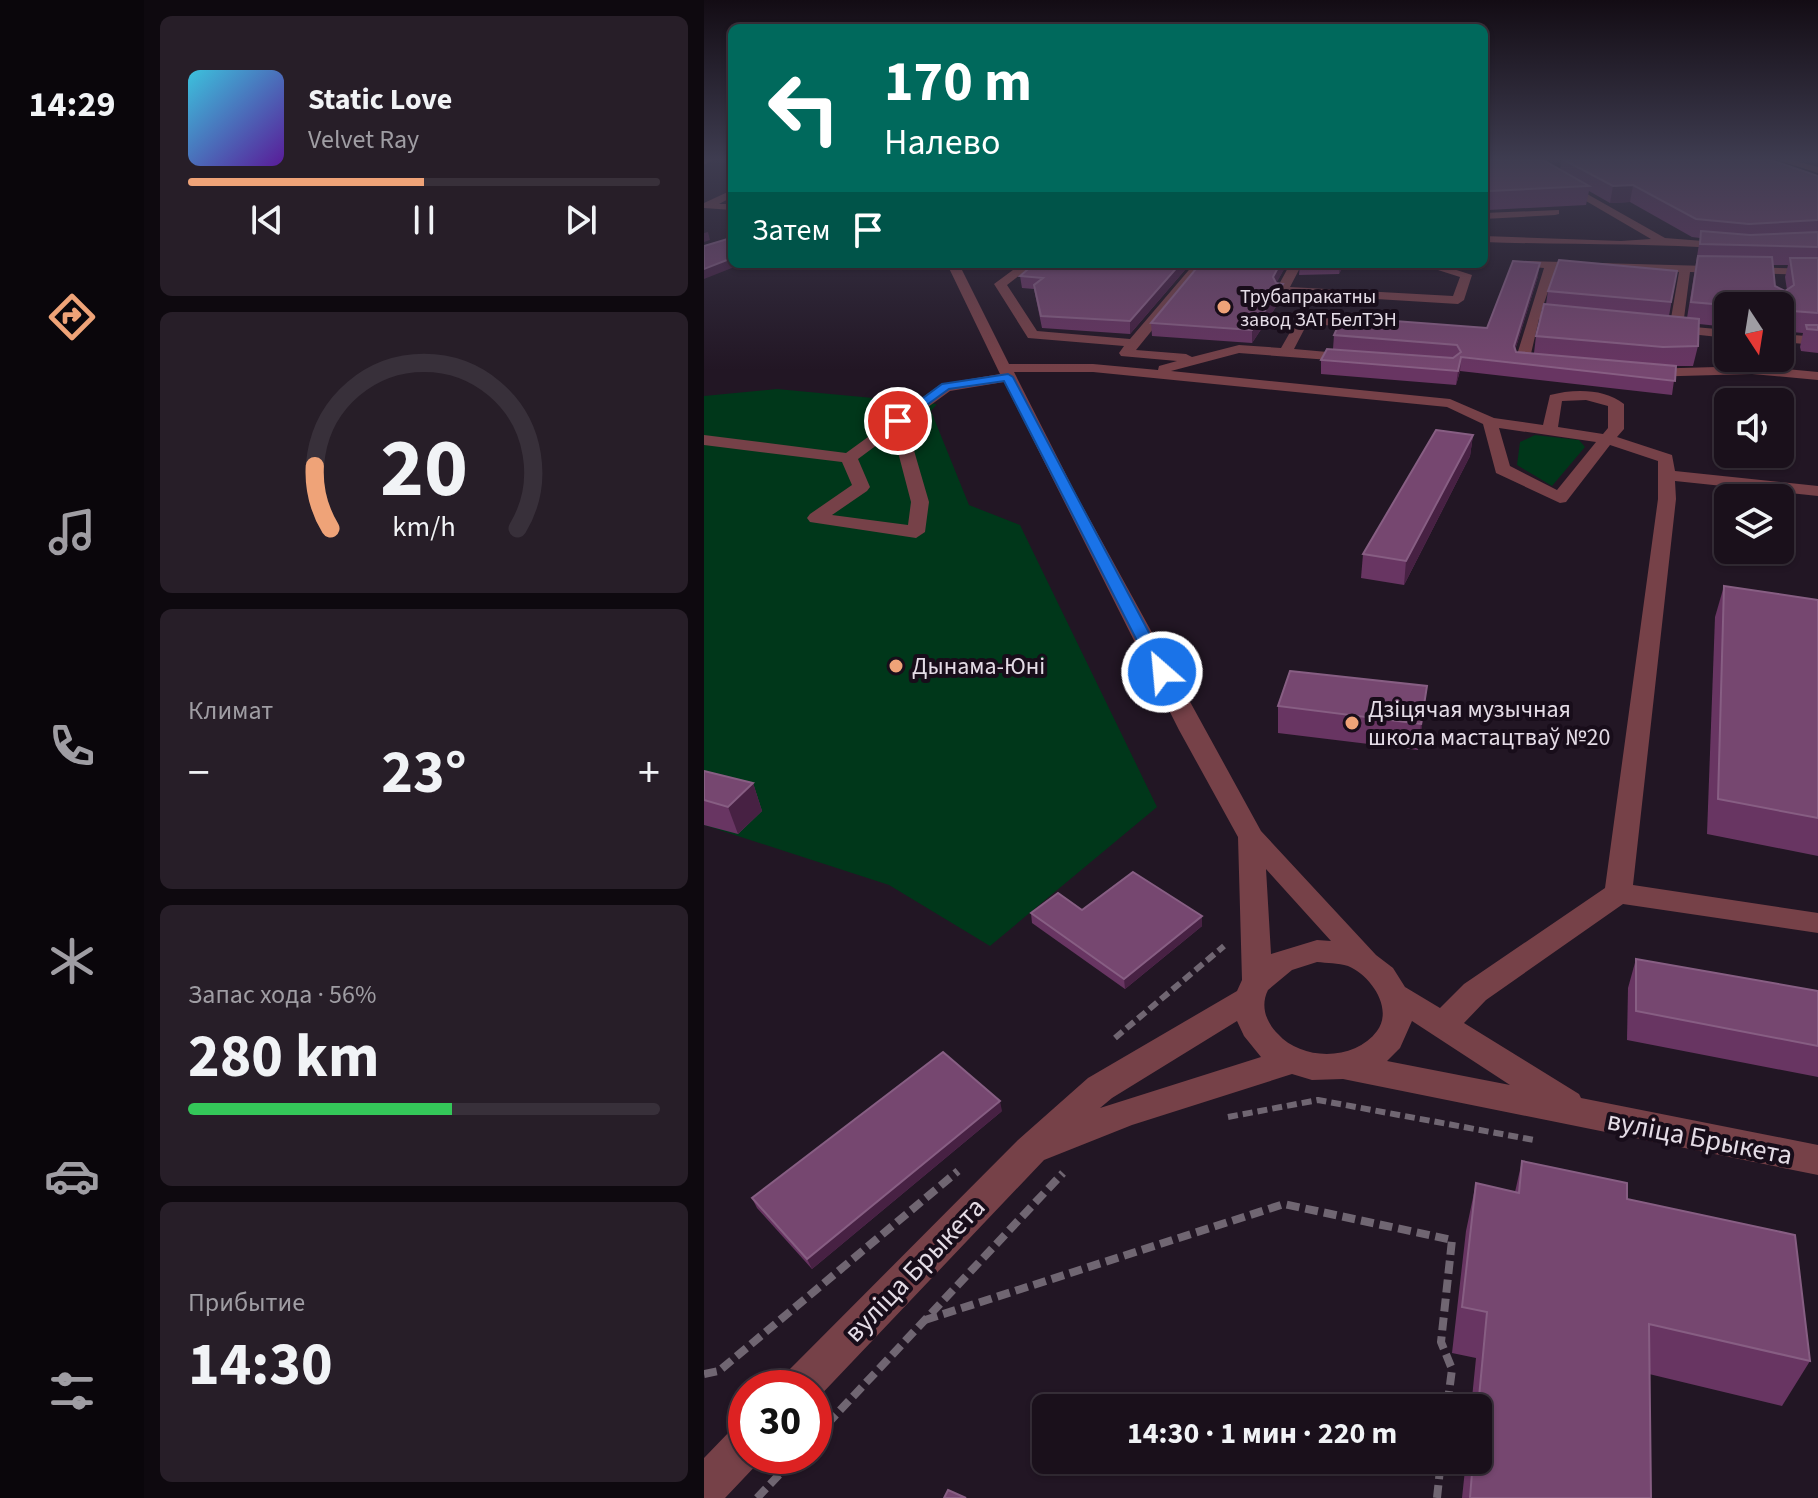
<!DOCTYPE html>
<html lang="ru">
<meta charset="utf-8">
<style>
:root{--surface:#1a101b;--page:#271e28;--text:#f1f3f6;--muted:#9f9da3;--line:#38303a;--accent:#efa378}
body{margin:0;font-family:"Source Sans 3",sans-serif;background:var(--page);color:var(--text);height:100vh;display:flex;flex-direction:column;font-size:30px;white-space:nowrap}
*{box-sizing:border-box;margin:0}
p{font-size:26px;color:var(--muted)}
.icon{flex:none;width:44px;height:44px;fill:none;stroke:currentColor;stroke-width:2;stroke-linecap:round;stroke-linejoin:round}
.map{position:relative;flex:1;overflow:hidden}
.sheet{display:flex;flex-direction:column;gap:16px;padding:16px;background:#0e090f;width:560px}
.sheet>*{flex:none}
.top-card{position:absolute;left:24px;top:24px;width:760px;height:244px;border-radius:12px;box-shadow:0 2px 6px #0004,0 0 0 2px var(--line);background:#00695c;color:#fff;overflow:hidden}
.needle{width:52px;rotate:168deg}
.controls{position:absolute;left:1010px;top:292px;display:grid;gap:16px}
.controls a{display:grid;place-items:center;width:80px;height:80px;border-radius:12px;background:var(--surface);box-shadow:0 2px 6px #0004,0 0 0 2px var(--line);font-size:40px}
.speed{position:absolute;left:24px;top:1370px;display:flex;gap:16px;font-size:40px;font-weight:700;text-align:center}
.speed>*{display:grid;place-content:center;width:104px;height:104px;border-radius:50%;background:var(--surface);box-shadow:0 2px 6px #0004,0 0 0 2px var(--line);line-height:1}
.speed .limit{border:12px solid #d22;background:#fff;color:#111}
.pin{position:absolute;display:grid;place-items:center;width:68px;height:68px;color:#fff;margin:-34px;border:4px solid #fff;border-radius:50%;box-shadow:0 2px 8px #0007}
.me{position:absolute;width:88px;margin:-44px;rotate:333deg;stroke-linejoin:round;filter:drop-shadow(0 0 6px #0008)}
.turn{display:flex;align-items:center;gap:28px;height:168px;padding:0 24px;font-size:36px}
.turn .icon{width:104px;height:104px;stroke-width:2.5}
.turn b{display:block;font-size:56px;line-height:68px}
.then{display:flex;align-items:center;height:76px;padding:0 24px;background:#0003;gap:16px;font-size:30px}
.big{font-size:60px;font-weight:700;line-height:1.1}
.sheet .widget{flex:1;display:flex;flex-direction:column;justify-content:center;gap:12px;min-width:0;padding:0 28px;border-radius:12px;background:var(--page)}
.sheet .dial{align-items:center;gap:0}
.dial svg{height:208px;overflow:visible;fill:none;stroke:var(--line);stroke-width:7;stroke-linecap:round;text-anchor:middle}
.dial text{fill:var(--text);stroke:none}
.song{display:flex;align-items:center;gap:24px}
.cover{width:96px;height:96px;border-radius:12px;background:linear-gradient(135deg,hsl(190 70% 55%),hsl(270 70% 35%))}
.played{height:8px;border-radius:4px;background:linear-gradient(90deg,var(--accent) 50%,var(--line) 50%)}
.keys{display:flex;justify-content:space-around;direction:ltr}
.heat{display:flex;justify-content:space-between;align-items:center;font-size:44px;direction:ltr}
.charge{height:12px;border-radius:6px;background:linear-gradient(90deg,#34c759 56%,var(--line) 0)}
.trip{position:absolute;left:328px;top:1394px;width:460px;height:80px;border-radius:12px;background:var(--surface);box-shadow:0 2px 6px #0004,0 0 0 2px var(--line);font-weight:700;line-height:80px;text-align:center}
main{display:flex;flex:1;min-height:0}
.tabs{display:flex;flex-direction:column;width:144px;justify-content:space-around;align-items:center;background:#0a060b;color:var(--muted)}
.tabs .icon{width:56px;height:56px}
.tabs .on{color:var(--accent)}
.tabs b{font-size:36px;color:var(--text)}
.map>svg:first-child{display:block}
.green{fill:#00371a}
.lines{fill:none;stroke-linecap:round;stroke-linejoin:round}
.path-far1{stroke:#706672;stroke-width:6;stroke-dasharray:10 5;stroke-linecap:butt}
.path{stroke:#706672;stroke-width:8;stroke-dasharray:13 6;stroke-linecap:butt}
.minor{fill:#764148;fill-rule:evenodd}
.wall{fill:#683562;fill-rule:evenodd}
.shaded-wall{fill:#472143}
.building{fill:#764770;stroke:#875e83;stroke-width:2}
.route{fill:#1a73e8;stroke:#114b97;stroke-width:2}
.poi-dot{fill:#efa378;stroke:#180d1a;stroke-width:3}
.labels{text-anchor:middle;stroke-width:8;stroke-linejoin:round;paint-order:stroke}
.far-poi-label{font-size:20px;fill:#e4dce6;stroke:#180d1a;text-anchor:start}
.poi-label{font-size:24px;fill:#e4dce6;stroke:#180d1a;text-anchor:start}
.near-street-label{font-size:28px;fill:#e4dce6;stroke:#180d1a}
</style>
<main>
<nav class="tabs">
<b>14:29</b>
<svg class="icon on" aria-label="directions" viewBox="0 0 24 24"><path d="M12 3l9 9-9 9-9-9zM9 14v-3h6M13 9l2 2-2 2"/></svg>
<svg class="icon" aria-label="music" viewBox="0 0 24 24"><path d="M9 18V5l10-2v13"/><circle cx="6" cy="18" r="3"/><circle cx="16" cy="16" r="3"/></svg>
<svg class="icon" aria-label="phone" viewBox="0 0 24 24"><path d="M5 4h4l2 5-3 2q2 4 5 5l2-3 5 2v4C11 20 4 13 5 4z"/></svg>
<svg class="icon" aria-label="climate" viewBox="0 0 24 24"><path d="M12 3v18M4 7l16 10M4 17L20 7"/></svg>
<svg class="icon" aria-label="car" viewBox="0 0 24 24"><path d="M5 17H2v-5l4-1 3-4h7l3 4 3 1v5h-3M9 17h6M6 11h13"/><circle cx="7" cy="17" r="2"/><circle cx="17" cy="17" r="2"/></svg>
<svg class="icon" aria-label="filters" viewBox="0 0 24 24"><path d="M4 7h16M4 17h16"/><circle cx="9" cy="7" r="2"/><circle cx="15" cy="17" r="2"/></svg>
</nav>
<section class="sheet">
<div class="widget">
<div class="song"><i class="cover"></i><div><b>Static Love</b><p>Velvet Ray</p></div></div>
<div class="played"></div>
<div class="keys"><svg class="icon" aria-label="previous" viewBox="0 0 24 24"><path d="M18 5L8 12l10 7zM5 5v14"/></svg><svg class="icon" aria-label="pause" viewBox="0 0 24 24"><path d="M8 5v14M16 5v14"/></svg><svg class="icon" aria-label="next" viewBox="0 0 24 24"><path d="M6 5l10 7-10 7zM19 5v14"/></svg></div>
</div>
<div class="widget dial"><svg viewBox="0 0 100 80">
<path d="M14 69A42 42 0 1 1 86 69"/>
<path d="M14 69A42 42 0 0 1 8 45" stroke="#efa378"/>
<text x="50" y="56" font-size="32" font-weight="700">20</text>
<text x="50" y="72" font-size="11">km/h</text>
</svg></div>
<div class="widget"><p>Климат</p>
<div class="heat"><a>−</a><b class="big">23°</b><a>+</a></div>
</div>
<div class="widget"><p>Запас хода · 56%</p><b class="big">280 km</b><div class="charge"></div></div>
<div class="widget"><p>Прибытие</p><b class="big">14:30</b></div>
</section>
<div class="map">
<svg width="1114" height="1498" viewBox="0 0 1114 1498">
<rect width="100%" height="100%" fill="#221624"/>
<!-- green -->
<g class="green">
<polygon points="73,389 233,404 227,411 265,505 316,525 453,807 286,946 185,885 0,825 0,396"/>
<polygon points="831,435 875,440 881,447 848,486 813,465 816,442"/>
</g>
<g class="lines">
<!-- path-far1 -->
<g class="path-far1">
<polyline points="411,1038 520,946"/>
<polyline points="524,1117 614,1100 830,1140"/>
</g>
<!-- path -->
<g class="path">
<polyline points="221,1320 580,1204 748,1240 737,1342 748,1369 743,1408"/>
<polyline points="0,1374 15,1371 254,1171"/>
<polyline points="110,1438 359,1173"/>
<polyline points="53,1498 93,1456"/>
<polyline points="733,1498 737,1460"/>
</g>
<!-- minor -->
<g class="minor">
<polygon points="0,160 9,160 0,165"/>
<path d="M812,160H823L961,238L1025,243L1030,246L1025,249C944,243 862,245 780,242V236L917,241L947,239Z"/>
<polygon points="1073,160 1088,160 1114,167 1114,173"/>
<polygon points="28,190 28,197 15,204 28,204 28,210 0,208 0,203"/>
<polygon points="855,210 855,214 851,215 780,219 780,213"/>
<path d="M822,261L1114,269V275L986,272L979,326L1024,330V338L958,331V325L966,324L975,272L852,268L837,312L870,315L876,319L870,323L835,319L826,358L846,360V366C836,368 818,368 811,361L840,268L818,266V262Z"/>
<path d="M243,264H255L305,364H389L454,370L455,366L473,361L417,356L415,353L420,346L324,338L290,284L317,264H330L303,285L333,331L426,339L490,264H502L432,350L482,354L488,357L535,345L577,348L593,320L599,316L668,320L674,324L668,328L603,324L590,349L657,355L659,358L652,362L535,353L467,371L746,399L790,418L839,425L846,395C869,389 900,388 920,404V429L913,437L968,455L971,471L1114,486V496L971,481L972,499L929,885L1114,913V933L919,904L782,1000L760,1023L875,1094L877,1098L1114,1145V1175L639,1079L608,1080L588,1074L428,1125L340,1160L110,1402V1388H75L81,1374L314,1140L384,1078L533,991L538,980L534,837L475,730L300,382L246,391L202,423L225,502L221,532L212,538L106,522L103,518L106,514L148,485L138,462L0,445V435L142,453L237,384L296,374ZM310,372H389L743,407L779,424L792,473L856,503L862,502L906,445L954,461V499L901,888L760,984L736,1008L701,987L689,968L672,955L557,831L373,496ZM882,400L904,406V428L899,434L854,427L858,401ZM795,428L892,442L853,490L806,466ZM189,433L207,502L204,525L128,515L163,491L166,487L154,459ZM562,869L627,941L613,940L567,954ZM613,962C623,963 634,963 644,966C666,975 690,1008 673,1031C651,1061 598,1061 574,1034C562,1022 556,1006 564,990L588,970ZM533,1021L540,1036L557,1057L396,1108L408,1098ZM708,1021L806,1085L683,1061L696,1048Z"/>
<polygon points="586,264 598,264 586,287 749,296 756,277 715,264 734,264 768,275 760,300 754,304 574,293 572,290"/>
<polygon points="1077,334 1114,337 1114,345 1076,342"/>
<polygon points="1048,366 1114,372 1114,380 1048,374 941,377 934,373 941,369"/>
<polygon points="42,1424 42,1456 59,1456 57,1460 21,1498 0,1498 0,1458 27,1430"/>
</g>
</g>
<!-- wall -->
<g class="wall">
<path d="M857,160H1067L1114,176V353L1097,351L1096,347L1099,333L1076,331V306H1024V327L995,324L994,346L989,366H972L968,395L756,371L752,385L617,374V360L629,349L630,335L783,328L834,276L811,350L812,352L830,353L832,336L842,304L844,291L973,271L965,316L983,318L996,238L988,237L926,202L906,203L885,191L882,205L784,210L780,207V161L856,170ZM1069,265H1084L1081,277L1083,290L1081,291L1071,286Z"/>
<polygon points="288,264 313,264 306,268 288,267"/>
<polygon points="327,264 486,264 426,334 338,328 330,289 318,288 316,276 328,266"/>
<polygon points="496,264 583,264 572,283 579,284 579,296 548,343 448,336 447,323"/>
<polygon points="596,264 640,264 635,274 595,275"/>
<polygon points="769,435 766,456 700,585 657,578 659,554"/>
<polygon points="1020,586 1114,600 1114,856 1003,834 1011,617"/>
<polygon points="574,706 720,713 714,750 574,733"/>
<polygon points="0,771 49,783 58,811 34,834 0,825"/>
<polygon points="378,910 498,916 498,926 421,989 328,923 327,913"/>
<polygon points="932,959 1114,991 1114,1077 923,1040 924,988"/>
<polygon points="298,1111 108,1269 53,1208 48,1198"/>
<polygon points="818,1161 923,1199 1106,1361 1078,1406 945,1374 947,1498 758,1498 762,1460 774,1460 774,1408 767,1408 772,1358 748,1353 762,1231 772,1183 811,1192"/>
</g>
<!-- shaded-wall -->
<g class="shaded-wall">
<polygon points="929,185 926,202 906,203 909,186"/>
<polygon points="4,232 6,240 0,242 0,233"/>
<polygon points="28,258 28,264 38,264 0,279 0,269"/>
<polygon points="836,263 834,276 808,360 810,346"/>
<polygon points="476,264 486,264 426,334 426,321"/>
<polygon points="576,264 583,264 569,289 569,277"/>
<polygon points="636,264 640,264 635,274"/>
<polygon points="579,284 579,296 548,343 548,330"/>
<polygon points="757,357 756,371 752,385 754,371"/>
<polygon points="769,435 766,456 700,585 702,561"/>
<polygon points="723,686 720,713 714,750 717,724"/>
<polygon points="49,783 58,811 34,834 24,807"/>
<polygon points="498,916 498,926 421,989 420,979"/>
<polygon points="296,1101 298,1111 108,1269 103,1259"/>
</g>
<!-- building -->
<g class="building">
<polygon points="794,160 839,160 885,186 786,191 780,187 780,161"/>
<polygon points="860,160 1067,160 1114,176 1114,220 1045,224 992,219 929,185 909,186"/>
<polygon points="997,231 1046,235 1114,232 1114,247 996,244"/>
<polygon points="28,235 28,258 0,269 0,246 27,238"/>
<polygon points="994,256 1068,257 1071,286 1081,291 1090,285 1086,258 1114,258 1114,313 1076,310 1076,306 1032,306 987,302"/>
<polygon points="855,260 973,271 967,302 844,291"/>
<polygon points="809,261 836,263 810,346 812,352 972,366 971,381 757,357 754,371 617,360 623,349 749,358 757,352 753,345 630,335 638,317 783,328"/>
<polygon points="330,264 476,264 426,321 337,316 330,285 339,278 316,276"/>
<polygon points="496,264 576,264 569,277 572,283 579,284 548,330 447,323"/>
<polygon points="840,304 995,319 994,346 959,347 832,336"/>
<polygon points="1102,325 1114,325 1114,330 1103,329"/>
<polygon points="732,430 769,435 702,561 659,554"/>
<polygon points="1020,586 1114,600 1114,818 1014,799"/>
<polygon points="586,671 723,686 717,724 574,706"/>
<polygon points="0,771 49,783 24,807 0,800"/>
<polygon points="429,872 498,916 420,979 327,913 354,893 378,910"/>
<polygon points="932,959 1114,991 1114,1046 932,1011"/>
<polygon points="239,1052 296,1101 103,1259 48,1198"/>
<polygon points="818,1161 923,1183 923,1199 1091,1235 1106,1361 945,1324 947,1498 766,1498 769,1460 774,1460 774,1408 783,1312 758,1307 772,1183 815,1193"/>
<polygon points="244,1490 262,1498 240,1498"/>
</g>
<!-- sky -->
<linearGradient id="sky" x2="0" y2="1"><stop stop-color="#130c14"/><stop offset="0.43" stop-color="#3e3c50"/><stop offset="1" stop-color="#3e3c50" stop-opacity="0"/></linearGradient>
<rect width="1114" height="370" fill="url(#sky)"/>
<!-- route -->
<polygon class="route" points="304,374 309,377 466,672 463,676 452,676 449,672 300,381 245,389 198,423 188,421 238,384"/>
<!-- markers -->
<g class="poi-dot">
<circle cx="520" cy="307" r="8"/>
<circle cx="192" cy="666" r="8"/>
<circle cx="648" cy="723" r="8"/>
</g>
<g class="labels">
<!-- far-poi labels -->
<g class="far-poi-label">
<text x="536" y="303">Трубапракатны<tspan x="536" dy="23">завод ЗАТ БелТЭН</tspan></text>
</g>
<!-- poi labels -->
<g class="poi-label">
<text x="208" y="674">Дынама-Юні</text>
<text x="664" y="717">Дзіцячая музычная<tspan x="664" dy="28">школа мастацтваў №20</tspan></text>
</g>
<!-- near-street labels -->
<g class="near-street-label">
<text transform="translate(996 1137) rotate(11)" y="10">вуліца Брыкета</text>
<text transform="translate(210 1269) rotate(-46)" y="10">вуліца Брыкета</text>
</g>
</g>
</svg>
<div class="controls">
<a><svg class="needle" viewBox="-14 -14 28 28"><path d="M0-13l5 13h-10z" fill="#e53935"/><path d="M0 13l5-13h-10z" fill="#9f9da3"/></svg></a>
<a><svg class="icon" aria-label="sound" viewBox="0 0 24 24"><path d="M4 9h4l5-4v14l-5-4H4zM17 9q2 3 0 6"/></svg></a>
<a><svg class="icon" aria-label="layers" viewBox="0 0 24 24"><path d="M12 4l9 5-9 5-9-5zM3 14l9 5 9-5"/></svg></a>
</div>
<div class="speed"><div class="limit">30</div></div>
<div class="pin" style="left:194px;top:421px;background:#d93025"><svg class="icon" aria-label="arrive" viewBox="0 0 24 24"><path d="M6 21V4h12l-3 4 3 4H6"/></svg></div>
<svg class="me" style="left:458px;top:672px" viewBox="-20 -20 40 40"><circle r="17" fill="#1a73e8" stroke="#fff" stroke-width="3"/><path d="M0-11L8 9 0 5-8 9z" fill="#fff"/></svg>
<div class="trip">14:30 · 1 мин · 220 m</div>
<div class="top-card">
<div class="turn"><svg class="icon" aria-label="left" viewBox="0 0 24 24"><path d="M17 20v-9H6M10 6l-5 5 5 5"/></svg><div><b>170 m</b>Налево</div></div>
<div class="then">Затем<svg class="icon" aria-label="arrive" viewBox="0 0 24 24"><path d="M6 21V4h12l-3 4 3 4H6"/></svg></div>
</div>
</div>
</main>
